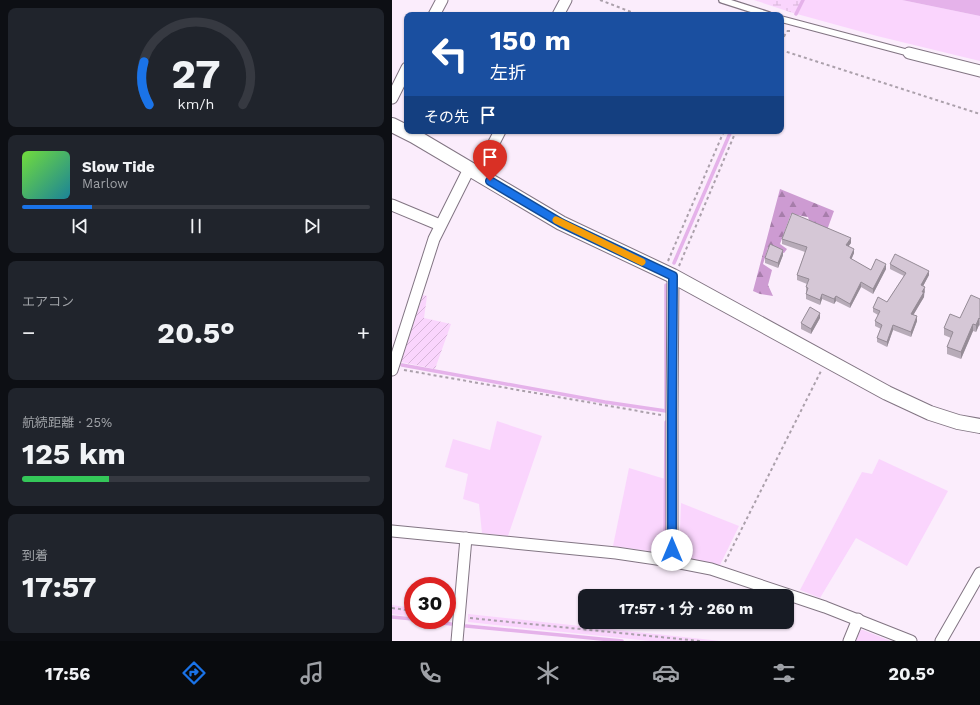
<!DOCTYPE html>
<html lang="ja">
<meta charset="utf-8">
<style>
:root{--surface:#171b24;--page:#20242c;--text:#f1f3f6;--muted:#9ea1a6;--line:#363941;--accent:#1a73e8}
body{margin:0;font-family:"Work Sans","Noto Sans JP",sans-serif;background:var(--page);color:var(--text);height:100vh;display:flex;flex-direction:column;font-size:15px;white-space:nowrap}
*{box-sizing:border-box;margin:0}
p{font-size:13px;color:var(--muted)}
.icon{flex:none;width:22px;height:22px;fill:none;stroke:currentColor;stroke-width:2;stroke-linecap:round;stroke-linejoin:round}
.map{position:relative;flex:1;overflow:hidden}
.drawer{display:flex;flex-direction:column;gap:8px;padding:8px;background:#0d0f14;width:392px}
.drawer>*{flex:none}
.hud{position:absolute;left:12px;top:12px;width:380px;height:122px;border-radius:8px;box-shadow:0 1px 3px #0004;background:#1a4fa0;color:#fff;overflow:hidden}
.speed{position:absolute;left:12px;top:577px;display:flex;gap:8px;font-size:20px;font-weight:700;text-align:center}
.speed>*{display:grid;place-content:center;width:52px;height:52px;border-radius:50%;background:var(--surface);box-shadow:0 1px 3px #0004;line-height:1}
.speed .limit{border:6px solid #d22;background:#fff;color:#111}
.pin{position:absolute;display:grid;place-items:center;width:34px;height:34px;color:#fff;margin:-41px -17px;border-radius:50% 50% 50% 0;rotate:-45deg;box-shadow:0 0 4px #0007}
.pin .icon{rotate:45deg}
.me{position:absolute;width:44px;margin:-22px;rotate:0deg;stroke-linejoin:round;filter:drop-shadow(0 0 3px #0008)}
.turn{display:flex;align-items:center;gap:14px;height:84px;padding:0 20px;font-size:18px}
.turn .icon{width:52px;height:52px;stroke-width:2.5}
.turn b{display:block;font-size:28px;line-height:34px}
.then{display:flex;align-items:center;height:38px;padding:0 20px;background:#0003;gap:8px;font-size:15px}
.big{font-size:30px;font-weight:700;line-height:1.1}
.drawer .tile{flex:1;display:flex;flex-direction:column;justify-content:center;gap:6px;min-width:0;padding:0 14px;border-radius:8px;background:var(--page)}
.drawer .dial{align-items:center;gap:0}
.dial svg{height:104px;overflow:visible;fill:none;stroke:var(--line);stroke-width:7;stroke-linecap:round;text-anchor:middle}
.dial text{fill:var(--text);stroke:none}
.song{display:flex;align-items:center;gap:12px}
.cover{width:48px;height:48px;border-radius:6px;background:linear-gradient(135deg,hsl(100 70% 55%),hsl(190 70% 35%))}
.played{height:4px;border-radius:2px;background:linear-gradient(90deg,var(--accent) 20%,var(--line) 20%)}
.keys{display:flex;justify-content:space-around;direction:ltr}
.heat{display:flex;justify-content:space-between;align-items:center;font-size:22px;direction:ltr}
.charge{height:6px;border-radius:3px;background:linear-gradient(90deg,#34c759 25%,var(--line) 0)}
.trip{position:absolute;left:186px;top:589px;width:216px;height:40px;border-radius:8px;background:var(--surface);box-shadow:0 1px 3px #0004;font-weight:700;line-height:40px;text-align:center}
.tab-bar{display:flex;height:64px;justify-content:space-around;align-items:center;background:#090b0e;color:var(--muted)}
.tab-bar .icon{width:28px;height:28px}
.tab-bar .on{color:var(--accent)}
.tab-bar b{font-size:18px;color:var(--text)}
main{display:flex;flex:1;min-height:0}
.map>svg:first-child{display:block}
.green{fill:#fad5fd}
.forest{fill:url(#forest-firs)}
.wetland{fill:url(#wetland-marsh)}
.garden{fill:url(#garden-furrows)}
.water{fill:#e5b2ea}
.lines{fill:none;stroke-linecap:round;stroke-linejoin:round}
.stream{stroke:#e5b2ea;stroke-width:3.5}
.service-casing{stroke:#827583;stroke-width:8}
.minor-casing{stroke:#827583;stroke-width:13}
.tertiary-casing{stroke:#827583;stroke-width:16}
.path{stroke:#aba0ab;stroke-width:2;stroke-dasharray:3 3;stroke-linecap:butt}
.service{stroke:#fff;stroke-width:5.5}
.minor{stroke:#fff;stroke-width:11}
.tertiary{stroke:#fff;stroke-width:14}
.wall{fill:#b7abb8}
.shaded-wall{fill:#958b96}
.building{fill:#d5c7d6;stroke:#958b96}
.route-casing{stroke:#114b97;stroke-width:10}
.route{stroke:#1a73e8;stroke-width:7}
.slow{stroke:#f59e0b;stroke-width:7}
</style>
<main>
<section class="drawer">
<div class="tile dial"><svg viewBox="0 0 100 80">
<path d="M14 69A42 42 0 1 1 86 69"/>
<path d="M14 69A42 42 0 0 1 10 36" stroke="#1a73e8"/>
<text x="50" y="56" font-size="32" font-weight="700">27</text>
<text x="50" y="72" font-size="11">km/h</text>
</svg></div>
<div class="tile">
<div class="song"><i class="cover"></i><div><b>Slow Tide</b><p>Marlow</p></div></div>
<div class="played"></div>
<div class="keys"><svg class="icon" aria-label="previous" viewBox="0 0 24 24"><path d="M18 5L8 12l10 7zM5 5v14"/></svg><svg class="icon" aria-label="pause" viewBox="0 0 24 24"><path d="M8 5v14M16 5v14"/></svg><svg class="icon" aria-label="next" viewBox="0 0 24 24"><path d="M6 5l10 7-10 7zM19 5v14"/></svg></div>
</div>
<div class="tile"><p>エアコン</p>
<div class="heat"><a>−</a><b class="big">20.5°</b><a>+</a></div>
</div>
<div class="tile"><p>航続距離 · 25%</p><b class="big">125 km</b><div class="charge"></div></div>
<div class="tile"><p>到着</p><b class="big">17:57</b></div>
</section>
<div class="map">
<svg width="588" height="641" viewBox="0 0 588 641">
<defs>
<pattern id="forest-firs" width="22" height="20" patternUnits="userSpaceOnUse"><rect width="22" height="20" fill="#cd9bd2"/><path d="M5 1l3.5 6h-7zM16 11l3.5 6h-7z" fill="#a67daa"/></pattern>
<pattern id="wetland-marsh" width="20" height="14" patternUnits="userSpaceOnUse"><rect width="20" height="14" fill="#fad5fd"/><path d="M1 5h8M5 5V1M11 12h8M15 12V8" fill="none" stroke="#d6b6d8"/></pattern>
<pattern id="garden-furrows" width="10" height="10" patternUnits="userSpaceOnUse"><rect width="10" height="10" fill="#fad5fd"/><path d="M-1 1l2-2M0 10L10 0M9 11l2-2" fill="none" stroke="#d6b6d8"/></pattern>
</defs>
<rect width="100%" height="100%" fill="#fbedfc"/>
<!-- green -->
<g class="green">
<polygon points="411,0 510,0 588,16 588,61 485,36 405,14"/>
<polygon points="105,421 150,436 116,536 90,533 87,504 71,499 76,474 53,467 61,439 98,450"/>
<polygon points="487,459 556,491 515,566 464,538 428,598 408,590 470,472 480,474"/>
<polygon points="237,468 273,479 272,553 221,546"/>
<polygon points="289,503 347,526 328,565 293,558 287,553"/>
<polygon points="0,605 21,608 21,617 0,614"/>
<polygon points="76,614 329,641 258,641 76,622"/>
<polygon points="468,630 471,630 499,641 464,641"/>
</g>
<!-- forest -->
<polygon class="forest" points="388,189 442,211 427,252 416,217 399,214 388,244 395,249 392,253 376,248 371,264 380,270 376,285 381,296 368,294 361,291"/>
<!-- wetland -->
<polygon class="wetland" points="362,0 411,0 404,14"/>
<!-- garden -->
<polygon class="garden" points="31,295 35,296 32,318 59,324 43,369 9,362"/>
<!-- water -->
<polygon class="water" points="510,0 588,0 588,16"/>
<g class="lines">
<!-- stream -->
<g class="stream">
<polyline points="404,14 411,0"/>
<polyline points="282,263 339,131"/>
<polyline points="10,365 213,402 274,411 274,285"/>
<polyline points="273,554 274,422"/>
<polyline points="0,617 21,619"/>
<polyline points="25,620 59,624"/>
<polyline points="74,626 230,641"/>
</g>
<defs>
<g id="service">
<polyline points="330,0 377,15"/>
<polyline points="389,19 517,53"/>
</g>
<g id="minor">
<polyline points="42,15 50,0"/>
<polyline points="166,15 174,0"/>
<polyline points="517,53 588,71"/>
<polyline points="0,98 15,68"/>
<polyline points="86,174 108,131"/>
<polyline points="0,205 48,225"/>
<polyline points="0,370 42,239 77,169"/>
<polyline points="0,531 224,553 278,561 319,569 433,607 519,641"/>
<polyline points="278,561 280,550 280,416 281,276"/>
<polyline points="65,641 74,538"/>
<polyline points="457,641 466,619"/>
<polyline points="549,641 588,573"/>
</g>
<polyline id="tertiary" points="0,125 22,136 169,223 281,276 495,393 538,413 566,422 588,426"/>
</defs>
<!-- service casing -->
<use href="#service" class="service-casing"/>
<!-- minor casing -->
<use href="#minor" class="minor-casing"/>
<!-- tertiary casing -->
<use href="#tertiary" class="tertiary-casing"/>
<!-- path -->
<g class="path">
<polyline points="208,0 247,15"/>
<polyline points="389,31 398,31"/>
<polyline points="389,42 395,31"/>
<polyline points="389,50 588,114"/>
<polyline points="276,261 332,131"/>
<polyline points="287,266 344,131"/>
<polyline points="12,370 269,415"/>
<polyline points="333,562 429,371"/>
<polyline points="0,608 21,611"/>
<polyline points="78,618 308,641"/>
</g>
<!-- service -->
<use href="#service" class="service"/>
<!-- minor -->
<use href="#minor" class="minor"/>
<!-- tertiary -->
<use href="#tertiary" class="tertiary"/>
</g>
<!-- wall -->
<g class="wall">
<polygon points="390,239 459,243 456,246 462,253 459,259 479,270 494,269 481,294 469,287 458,308 444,301 442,304 430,299 428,305 414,299 414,287 415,284 405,280 405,275 413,252 390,244"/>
<polygon points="391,255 386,268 373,263 373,258"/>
<polygon points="498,264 537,275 531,286 533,292 532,293 532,297 521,315 525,321 519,337 501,330 495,347 485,342 485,338 489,329 483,326 483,321 486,315 481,312 481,308 495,302 512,276 498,269"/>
<polygon points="588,299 588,326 587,325 584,332 581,331 569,359 555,354 555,347 559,338 552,335 552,328 568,318"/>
<polygon points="428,318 419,334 409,329 409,323"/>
</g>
<!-- shaded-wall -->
<g class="shaded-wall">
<polygon points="459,238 459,243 454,250 454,245"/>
<polygon points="462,249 462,253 458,263 458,258"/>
<polygon points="391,250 391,255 386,268 386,263"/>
<polygon points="494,264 494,269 481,294 481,289"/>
<polygon points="537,271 537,275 529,290 529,285"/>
<polygon points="469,282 469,287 458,308 458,304"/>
<polygon points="533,287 532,297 519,319 519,314"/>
<polygon points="430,294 430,299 428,305 428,300"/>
<polygon points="444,296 444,301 442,304 442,299"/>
<polygon points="428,313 428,318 419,334 419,329"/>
<polygon points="525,316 525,321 519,337 519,332"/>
<polygon points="587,318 587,325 584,332 584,325"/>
<polygon points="581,324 581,331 569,359 569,352"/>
<polygon points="501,325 501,330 495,347 495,342"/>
</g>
<!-- building -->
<g class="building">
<polygon points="400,213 459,238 454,245 462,249 458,258 479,270 484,259 494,264 481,289 469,282 458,304 444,296 442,299 430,294 428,300 414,294 416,288 414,287 417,279 405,275 415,247 390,239"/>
<polygon points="378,244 391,250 386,263 373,258"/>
<polygon points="503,254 537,271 529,285 533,287 530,292 532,292 519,314 525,316 519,332 501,325 495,342 485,338 490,325 483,321 488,311 481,308 486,297 495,302 514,273 498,264"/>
<polygon points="579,295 588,299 588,319 587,318 584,325 581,324 569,352 555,347 561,332 552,328 558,314 568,318"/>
<polygon points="418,307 428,313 419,329 409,323"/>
</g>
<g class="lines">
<defs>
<polyline id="route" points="98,181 169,223 281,276 280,416 280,550"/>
</defs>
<!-- route casing -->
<use href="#route" class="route-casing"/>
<!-- route -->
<use href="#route" class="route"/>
<!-- slow -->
<polyline class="slow" points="164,220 250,262"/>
</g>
</svg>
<div class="speed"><div class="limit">30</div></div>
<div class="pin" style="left:98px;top:181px;background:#d93025"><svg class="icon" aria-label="arrive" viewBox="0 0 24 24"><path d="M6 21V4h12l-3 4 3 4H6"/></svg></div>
<svg class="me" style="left:280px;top:550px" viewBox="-20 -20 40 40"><circle r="19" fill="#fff"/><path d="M0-13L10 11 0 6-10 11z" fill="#1a73e8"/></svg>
<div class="trip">17:57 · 1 分 · 260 m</div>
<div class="hud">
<div class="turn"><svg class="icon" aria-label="left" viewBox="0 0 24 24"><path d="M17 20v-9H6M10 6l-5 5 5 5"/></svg><div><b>150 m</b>左折</div></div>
<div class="then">その先<svg class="icon" aria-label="arrive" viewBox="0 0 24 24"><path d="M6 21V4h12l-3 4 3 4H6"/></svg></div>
</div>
</div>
</main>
<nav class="tab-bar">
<b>17:56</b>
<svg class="icon on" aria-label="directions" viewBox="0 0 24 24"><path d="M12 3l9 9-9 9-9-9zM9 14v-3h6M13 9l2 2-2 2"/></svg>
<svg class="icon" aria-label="music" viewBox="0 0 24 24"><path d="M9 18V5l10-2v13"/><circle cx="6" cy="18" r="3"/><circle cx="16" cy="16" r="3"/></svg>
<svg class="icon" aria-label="phone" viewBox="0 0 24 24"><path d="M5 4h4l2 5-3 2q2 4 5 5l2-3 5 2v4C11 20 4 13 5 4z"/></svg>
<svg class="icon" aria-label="climate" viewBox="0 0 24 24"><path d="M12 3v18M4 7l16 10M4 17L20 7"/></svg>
<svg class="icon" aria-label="car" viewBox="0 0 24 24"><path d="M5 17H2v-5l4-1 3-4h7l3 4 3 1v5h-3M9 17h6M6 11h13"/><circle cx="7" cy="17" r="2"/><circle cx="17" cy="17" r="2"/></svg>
<svg class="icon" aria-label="filters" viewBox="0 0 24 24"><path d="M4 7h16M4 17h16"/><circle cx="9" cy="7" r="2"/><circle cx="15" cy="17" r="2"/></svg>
<b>20.5°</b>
</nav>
